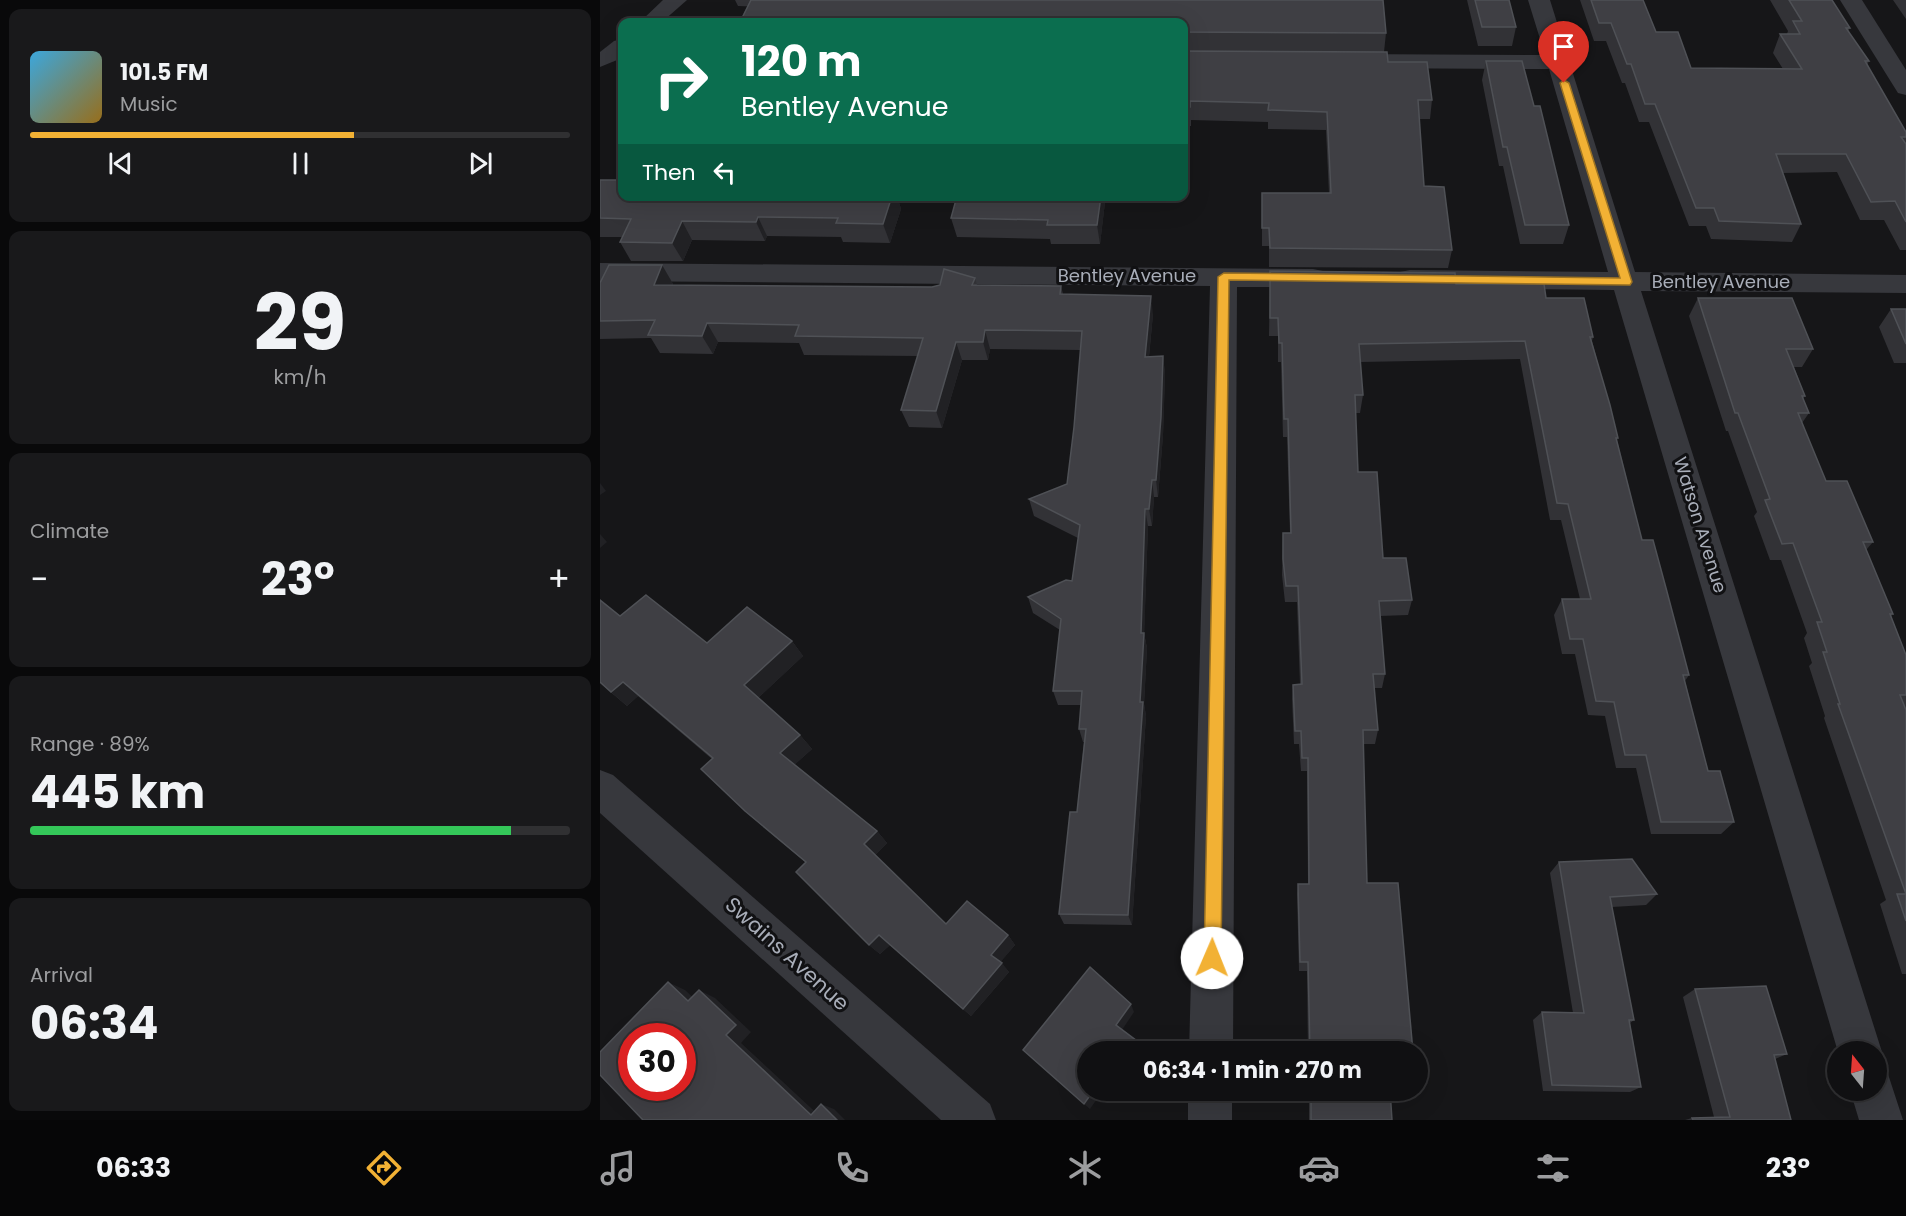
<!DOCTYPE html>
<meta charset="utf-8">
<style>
:root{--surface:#101012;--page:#19191b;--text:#f1f3f6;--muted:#9c9d9f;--line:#303032;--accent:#f2b134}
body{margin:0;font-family:Poppins,sans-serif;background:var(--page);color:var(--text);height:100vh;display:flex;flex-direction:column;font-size:22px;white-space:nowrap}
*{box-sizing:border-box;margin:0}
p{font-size:20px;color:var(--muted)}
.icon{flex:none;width:33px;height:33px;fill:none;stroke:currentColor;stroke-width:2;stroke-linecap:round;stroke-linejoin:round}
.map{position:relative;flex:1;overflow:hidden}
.drawer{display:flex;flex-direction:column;gap:9px;padding:9px;background:#09090a;width:600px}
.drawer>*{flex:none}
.hud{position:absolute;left:18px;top:18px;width:570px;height:183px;border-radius:12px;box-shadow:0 6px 24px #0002,0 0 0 2px var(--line);background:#0b6e4f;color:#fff;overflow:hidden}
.needle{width:39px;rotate:343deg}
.buttons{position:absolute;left:1227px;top:1041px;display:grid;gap:12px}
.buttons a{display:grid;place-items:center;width:60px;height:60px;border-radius:50%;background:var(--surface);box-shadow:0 6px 24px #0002,0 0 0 2px var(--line);font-size:30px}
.speed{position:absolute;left:18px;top:1023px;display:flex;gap:12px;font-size:30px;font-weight:700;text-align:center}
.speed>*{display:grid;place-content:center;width:78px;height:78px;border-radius:50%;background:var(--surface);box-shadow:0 6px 24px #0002,0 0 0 2px var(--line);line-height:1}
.speed .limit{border:9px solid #d22;background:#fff;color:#111}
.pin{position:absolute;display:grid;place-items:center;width:51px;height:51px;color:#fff;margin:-62px -26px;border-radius:50% 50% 50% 0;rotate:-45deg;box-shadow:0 0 6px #0007}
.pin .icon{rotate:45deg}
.me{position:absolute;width:66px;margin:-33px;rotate:1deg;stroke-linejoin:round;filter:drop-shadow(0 0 4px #0008)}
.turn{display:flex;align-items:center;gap:21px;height:126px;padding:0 24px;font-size:27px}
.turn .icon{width:78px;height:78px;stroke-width:2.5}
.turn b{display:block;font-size:42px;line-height:51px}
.then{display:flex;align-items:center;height:57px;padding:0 24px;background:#0003;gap:12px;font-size:22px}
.big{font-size:45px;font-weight:700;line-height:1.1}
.drawer .widget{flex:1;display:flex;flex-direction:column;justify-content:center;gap:9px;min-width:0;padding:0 21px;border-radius:12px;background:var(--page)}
.drawer .dial{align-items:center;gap:0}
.dial b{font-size:78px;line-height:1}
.song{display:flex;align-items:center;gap:18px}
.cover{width:72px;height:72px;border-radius:9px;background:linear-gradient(135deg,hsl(200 70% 55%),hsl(40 70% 35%))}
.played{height:6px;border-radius:3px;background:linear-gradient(90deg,var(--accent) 60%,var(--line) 60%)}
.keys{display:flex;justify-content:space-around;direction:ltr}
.heat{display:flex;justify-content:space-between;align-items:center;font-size:33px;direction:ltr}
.charge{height:9px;border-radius:4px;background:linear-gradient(90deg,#34c759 89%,var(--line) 0)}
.trip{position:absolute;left:477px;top:1041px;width:351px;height:60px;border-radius:30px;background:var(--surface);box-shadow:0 6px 24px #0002,0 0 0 2px var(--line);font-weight:700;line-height:60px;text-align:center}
.dock{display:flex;height:96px;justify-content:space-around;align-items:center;background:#060607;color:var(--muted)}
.dock .icon{width:42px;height:42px}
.dock .on{color:var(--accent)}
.dock b{font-size:27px;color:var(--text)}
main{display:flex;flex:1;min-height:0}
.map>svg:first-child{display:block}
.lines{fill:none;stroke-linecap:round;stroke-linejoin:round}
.minor{fill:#37383d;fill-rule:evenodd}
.wall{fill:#323236}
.shaded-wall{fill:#212124}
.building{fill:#3f3f44;stroke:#4f5156;stroke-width:1.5;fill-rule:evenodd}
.route{fill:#f2b134;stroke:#9d7322;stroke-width:1.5}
.labels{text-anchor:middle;stroke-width:6;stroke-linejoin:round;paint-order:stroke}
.street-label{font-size:18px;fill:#a8adb8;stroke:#111113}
.near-street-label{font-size:21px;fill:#a8adb8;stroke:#111113}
</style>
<main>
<section class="drawer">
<div class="widget">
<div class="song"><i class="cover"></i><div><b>101.5 FM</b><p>Music</p></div></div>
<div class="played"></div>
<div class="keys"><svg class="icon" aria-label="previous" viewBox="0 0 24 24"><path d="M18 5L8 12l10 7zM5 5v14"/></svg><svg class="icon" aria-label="pause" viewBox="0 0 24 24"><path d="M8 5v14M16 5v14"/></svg><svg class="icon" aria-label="next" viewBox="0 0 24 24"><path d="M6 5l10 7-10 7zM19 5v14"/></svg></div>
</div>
<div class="widget dial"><b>29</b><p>km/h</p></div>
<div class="widget"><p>Climate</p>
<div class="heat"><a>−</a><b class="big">23°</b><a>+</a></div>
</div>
<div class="widget"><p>Range · 89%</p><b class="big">445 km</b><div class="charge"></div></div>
<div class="widget"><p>Arrival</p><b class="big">06:34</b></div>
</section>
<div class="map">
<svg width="1306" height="1120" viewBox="0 0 1306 1120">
<rect width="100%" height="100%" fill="#161618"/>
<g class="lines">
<!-- minor -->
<g class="minor">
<polygon points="63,0 87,0 62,22 40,22"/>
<polygon points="928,0 950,0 1035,272 1306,275 1306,293 1041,291 1282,1052 1276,1064 1276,1052 1238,1052 1014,290 810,288 800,286 796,279 800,272 810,270 1008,272 949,69 744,68 736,66 733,61 736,56 744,54 945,55"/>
<polygon points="1240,0 1262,0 1306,70 1306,95 1298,93"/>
<polygon points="22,39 22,58 0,67 0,52 14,41"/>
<polygon points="0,263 713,269 723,271 727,278 723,285 713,287 637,287 633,1052 589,1052 610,286 0,281"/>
<polygon points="0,770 13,775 390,1104 396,1120 341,1120 0,813"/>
<polygon points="1276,1070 1288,1074 1303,1120 1259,1120 1250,1090 1276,1090"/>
<rect x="588" y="1090" width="44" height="30"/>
</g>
</g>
<!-- wall -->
<g class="wall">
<polygon points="135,0 783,0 786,33 784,52 788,62 832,100 830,119 819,119 824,186 852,250 848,268 669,267 669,246 662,246 662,193 729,193 726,130 668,129 668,122 591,120 591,126 584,126 584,22 138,6"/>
<polygon points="867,0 909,0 916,27 912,46 878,46"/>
<polygon points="980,0 1043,0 1056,32 1091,68 1183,69 1173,53 1180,34 1187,34 1188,31 1170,0 1232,0 1250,28 1248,31 1269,61 1267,65 1306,132 1306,250 1300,250 1284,220 1260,220 1237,172 1183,173 1201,224 1192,242 1111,239 1106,226 1089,226 1049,122 1039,122 1025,83 1022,83 1006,41 994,41"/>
<polygon points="1293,0 1306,0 1306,19"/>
<polygon points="886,61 969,225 963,244 920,244 903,166 899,166 882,80"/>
<polygon points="0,180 22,196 297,196 301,209 290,243 243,242 241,237 167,236 165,241 92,240 83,261 31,261 20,242 22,237 0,237"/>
<polygon points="501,196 504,196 505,202 500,244 451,244 450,239 357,237 351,218"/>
<polygon points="62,265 73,284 73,285 332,287 375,278 377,285 461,286 463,294 553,314 549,357 563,356 565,374 563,435 558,497 554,497 552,526 548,526 544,633 547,648 544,704 546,716 532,925 464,924 459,914 477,812 484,742 483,742 479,729 481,705 458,705 453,691 460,630 433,613 428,597 472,581 478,538 434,516 429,499 467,484 474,427 481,350 390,349 388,360 362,360 342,428 309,427 301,410 318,356 204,355 199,343 118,342 113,354 60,353 51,338 0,339 0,283"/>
<polygon points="670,271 856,284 946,298 993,337 992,341 1018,438 1017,440 1042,540 1089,675 1085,681 1108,771 1134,822 1121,834 1051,834 1036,768 1016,768 1005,716 988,715 975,654 962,654 954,615 962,599 980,599 961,520 950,520 920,359 760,362 763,395 760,413 755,413 758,472 783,558 812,600 808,615 780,616 785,674 782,688 774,688 778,730 775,744 763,744 767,883 813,1052 708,1052 707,971 699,971 697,894 698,884 708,884 707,771 701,771 699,744 694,744 692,699 693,685 700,684 697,602 685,602 682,575 683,533 690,533 687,437 683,437 681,362 678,362 678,336 669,336"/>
<polygon points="1098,298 1213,349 1202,367 1194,367 1205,396 1203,399 1209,413 1202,423 1226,481 1273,542 1266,550 1293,614 1291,616 1306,655 1306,974 1302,974 1280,904 1286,900 1224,718 1225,716 1209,666 1212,663 1204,638 1207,633 1181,560 1170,560 1154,516 1157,512 1128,431 1126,431 1089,316"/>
<polygon points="1291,309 1306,309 1306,363 1294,363 1279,327"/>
<polygon points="20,616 107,643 192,641 203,656 158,698 200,735 212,749 194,765 277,831 287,843 275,855 346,924 408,935 415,945 400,962 409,972 371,1016 290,945 280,954 269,945 205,862 159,823 101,769 112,759 38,696 27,706 0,683"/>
<polygon points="959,862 1057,894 1046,905 1012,907 1034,1020 1030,1023 1041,1087 1030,1092 943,1091 933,1020 942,1012 973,1013 950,873"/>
<polygon points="1095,989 1187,1054 1175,1059 1191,1120 1085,1120 1092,1118 1114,1117 1083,997"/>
<polygon points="709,1090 790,1090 792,1120 709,1120"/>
</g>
<!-- shaded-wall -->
<g class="shaded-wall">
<polygon points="292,196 297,196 301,209 290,243 283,224"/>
<polygon points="501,196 504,196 505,202 500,244 497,225"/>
<polygon points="158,217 167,236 165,241 156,222"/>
<polygon points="82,221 92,240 83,261 72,243"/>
<polygon points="62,265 73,284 65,304 54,285"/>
<polygon points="551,296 553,314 547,375 545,357"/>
<polygon points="107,323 118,342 113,354 102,336"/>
<polygon points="385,330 390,349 388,360 383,342"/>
<polygon points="356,342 362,360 342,428 336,411"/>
<polygon points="563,356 565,374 563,435 558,497 556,480"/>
<polygon points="552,480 554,497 552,526 549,509"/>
<polygon points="0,483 6,491 0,495"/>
<polygon points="545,509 548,526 544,641 544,633 547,648 544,704 546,716 532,925 528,915 540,702 541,633"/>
<polygon points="0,534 7,542 0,548"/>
<polygon points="192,641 203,656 156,700 144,685"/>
<polygon points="23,682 38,696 27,706 11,692"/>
<polygon points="200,735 212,749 192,767 180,753"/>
<polygon points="277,831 287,843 274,856 264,844"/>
<polygon points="279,935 290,945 280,954 269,945"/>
<polygon points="408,935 415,945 399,964 391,955"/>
<polygon points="402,963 409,972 371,1016 363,1009"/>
<polygon points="68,982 85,990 105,1009 88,1001"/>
<polygon points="99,990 115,998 151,1032 141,1043 224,1120 211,1115 126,1035"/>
<polygon points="531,1004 534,1012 520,1033 516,1025"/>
<polygon points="537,1041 540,1048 540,1052 538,1052"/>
<polygon points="494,1090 503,1090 490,1109 484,1104"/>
<polygon points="221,1104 234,1109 245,1120 237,1120"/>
</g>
<!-- building -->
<g class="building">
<polygon points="151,0 783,0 786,33 584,32 584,22 140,22"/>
<polygon points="875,0 909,0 916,27 882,27"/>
<polygon points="991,0 1043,0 1056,32 1078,32 1091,68 1202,69 1180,34 1200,34 1193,21 1202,21 1189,0 1232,0 1250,28 1246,28 1269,61 1265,61 1306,132 1306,137 1301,137 1306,144 1306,222 1295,201 1271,202 1246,154 1176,154 1201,224 1119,221 1114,208 1096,208 1055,104 1045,104 1031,64 1027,64 1011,23 999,23"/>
<polygon points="584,51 787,52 788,62 827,62 832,100 818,100 824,186 844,187 852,250 670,248 669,228 662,228 662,193 731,193 727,112 668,110 669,103 590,101 590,107 584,107"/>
<polygon points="886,61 922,61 934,106 940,106 969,225 925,225 907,147 903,147"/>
<polygon points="0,180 22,180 22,196 292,196 283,224 236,223 238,218 158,217 156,222 82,221 72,243 20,242 31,219 0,218"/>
<polygon points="357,196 501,196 497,225 447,225 448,220 351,218"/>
<polygon points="9,265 62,265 54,285 332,287 340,285 344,269 375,278 372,285 461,286 460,294 551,296 545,357 563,356 561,417 556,480 552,480 549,509 545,509 541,633 544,633 540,702 543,702 528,915 459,914 470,812 477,812 486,729 479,729 482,691 453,691 461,619 428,597 466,580 472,581 480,525 429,499 467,484 474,427 482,331 385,330 383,342 356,342 336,411 301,410 323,338 195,336 199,325 107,323 102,336 48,335 55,320 0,321 0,283"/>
<polygon points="670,271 855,273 856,284 944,284 946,298 984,298 993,337 990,337 1010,405 1018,438 1016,438 1042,540 1053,540 1066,588 1089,675 1083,675 1108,771 1120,771 1134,822 1061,822 1046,755 1025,755 1014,702 996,701 983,639 970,639 962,599 991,599 968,504 957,503 925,341 759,344 763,395 755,395 758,472 777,472 783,558 806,558 812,600 779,601 785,674 773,674 778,730 763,730 767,883 798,883 813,1052 710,1052 708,962 700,962 698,884 709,884 708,758 702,758 701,731 695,731 693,685 702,684 698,586 686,586 683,559 683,533 691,533 688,419 684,419 682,343 679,343 678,318 670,318"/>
<polygon points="1098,298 1192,298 1213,349 1186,349 1205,396 1202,396 1209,413 1198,413 1226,481 1247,481 1273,542 1263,542 1293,614 1290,614 1306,655 1306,695 1300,695 1306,710 1306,921 1297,894 1306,894 1238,704 1240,704 1223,652 1227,652 1217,622 1222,622 1193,543 1182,544 1165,500 1170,499 1138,413 1135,413"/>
<polygon points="1291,309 1306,309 1306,344"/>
<polygon points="46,595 107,643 147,607 192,641 144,685 200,735 180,753 277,831 264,844 346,924 367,901 408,935 391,955 402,963 363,1009 279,935 269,945 196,872 206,862 145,811 101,769 113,758 23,682 11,692 0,682 0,600 20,616"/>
<polygon points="1032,859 1057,894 1010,897 1034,1020 1029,1020 1041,1087 952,1085 942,1012 984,1013 959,862"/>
<polygon points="490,967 531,1004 516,1025 537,1041 538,1052 488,1052 488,1090 494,1090 484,1104 423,1050"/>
<path d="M68,982L88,1001L99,990L136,1025L126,1035L211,1115L221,1104L237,1120H43L0,1075V1052ZM32,1036H82V1088H32Z"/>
<polygon points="1166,986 1187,1054 1174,1055 1191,1120 1093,1120 1092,1118 1130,1117 1095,989"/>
<polygon points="711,1090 790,1090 792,1120 711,1120"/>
</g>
<!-- route -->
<polygon class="route" points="964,80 969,83 1032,282 1030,285 629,280 621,958 618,964 612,966 606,964 604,958 618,277 624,273 1020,278 960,83"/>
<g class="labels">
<!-- street labels -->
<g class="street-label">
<text x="527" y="282">Bentley Avenue</text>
<text x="1121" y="288">Bentley Avenue</text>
<text transform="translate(1100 525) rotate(73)" y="6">Watson Avenue</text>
</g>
<!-- near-street labels -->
<g class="near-street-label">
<text transform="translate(187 954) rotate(42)" y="7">Swains Avenue</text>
</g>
</g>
</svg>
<div class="buttons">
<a><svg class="needle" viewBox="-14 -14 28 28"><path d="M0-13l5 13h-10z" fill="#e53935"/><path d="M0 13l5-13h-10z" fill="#9c9d9f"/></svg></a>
</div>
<div class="speed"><div class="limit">30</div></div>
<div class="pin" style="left:964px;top:83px;background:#d93025"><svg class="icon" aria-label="arrive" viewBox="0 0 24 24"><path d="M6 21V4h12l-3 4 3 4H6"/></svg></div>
<svg class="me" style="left:612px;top:958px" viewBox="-20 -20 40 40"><circle r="19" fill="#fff"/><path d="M0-13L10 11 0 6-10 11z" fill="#f2b134"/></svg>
<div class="trip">06:34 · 1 min · 270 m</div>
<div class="hud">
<div class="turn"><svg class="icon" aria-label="right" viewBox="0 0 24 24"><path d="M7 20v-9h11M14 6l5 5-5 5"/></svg><div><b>120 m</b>Bentley Avenue</div></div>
<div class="then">Then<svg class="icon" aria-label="left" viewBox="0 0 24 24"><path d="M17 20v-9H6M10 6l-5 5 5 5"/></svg></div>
</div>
</div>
</main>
<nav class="dock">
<b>06:33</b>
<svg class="icon on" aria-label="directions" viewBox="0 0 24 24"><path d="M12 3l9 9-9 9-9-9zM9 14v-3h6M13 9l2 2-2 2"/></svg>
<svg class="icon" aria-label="music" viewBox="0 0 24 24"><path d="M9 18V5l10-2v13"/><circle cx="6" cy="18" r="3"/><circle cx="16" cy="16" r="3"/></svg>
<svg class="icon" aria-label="phone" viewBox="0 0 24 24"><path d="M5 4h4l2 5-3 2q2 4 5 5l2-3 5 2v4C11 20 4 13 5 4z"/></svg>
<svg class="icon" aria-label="climate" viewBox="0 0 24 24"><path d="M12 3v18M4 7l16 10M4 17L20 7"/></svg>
<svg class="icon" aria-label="car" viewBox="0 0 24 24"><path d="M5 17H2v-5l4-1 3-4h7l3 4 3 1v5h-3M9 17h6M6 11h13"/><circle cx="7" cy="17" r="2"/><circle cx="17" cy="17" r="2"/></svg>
<svg class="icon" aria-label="filters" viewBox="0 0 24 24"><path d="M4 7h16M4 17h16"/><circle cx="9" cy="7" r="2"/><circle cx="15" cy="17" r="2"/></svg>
<b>23°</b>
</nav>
